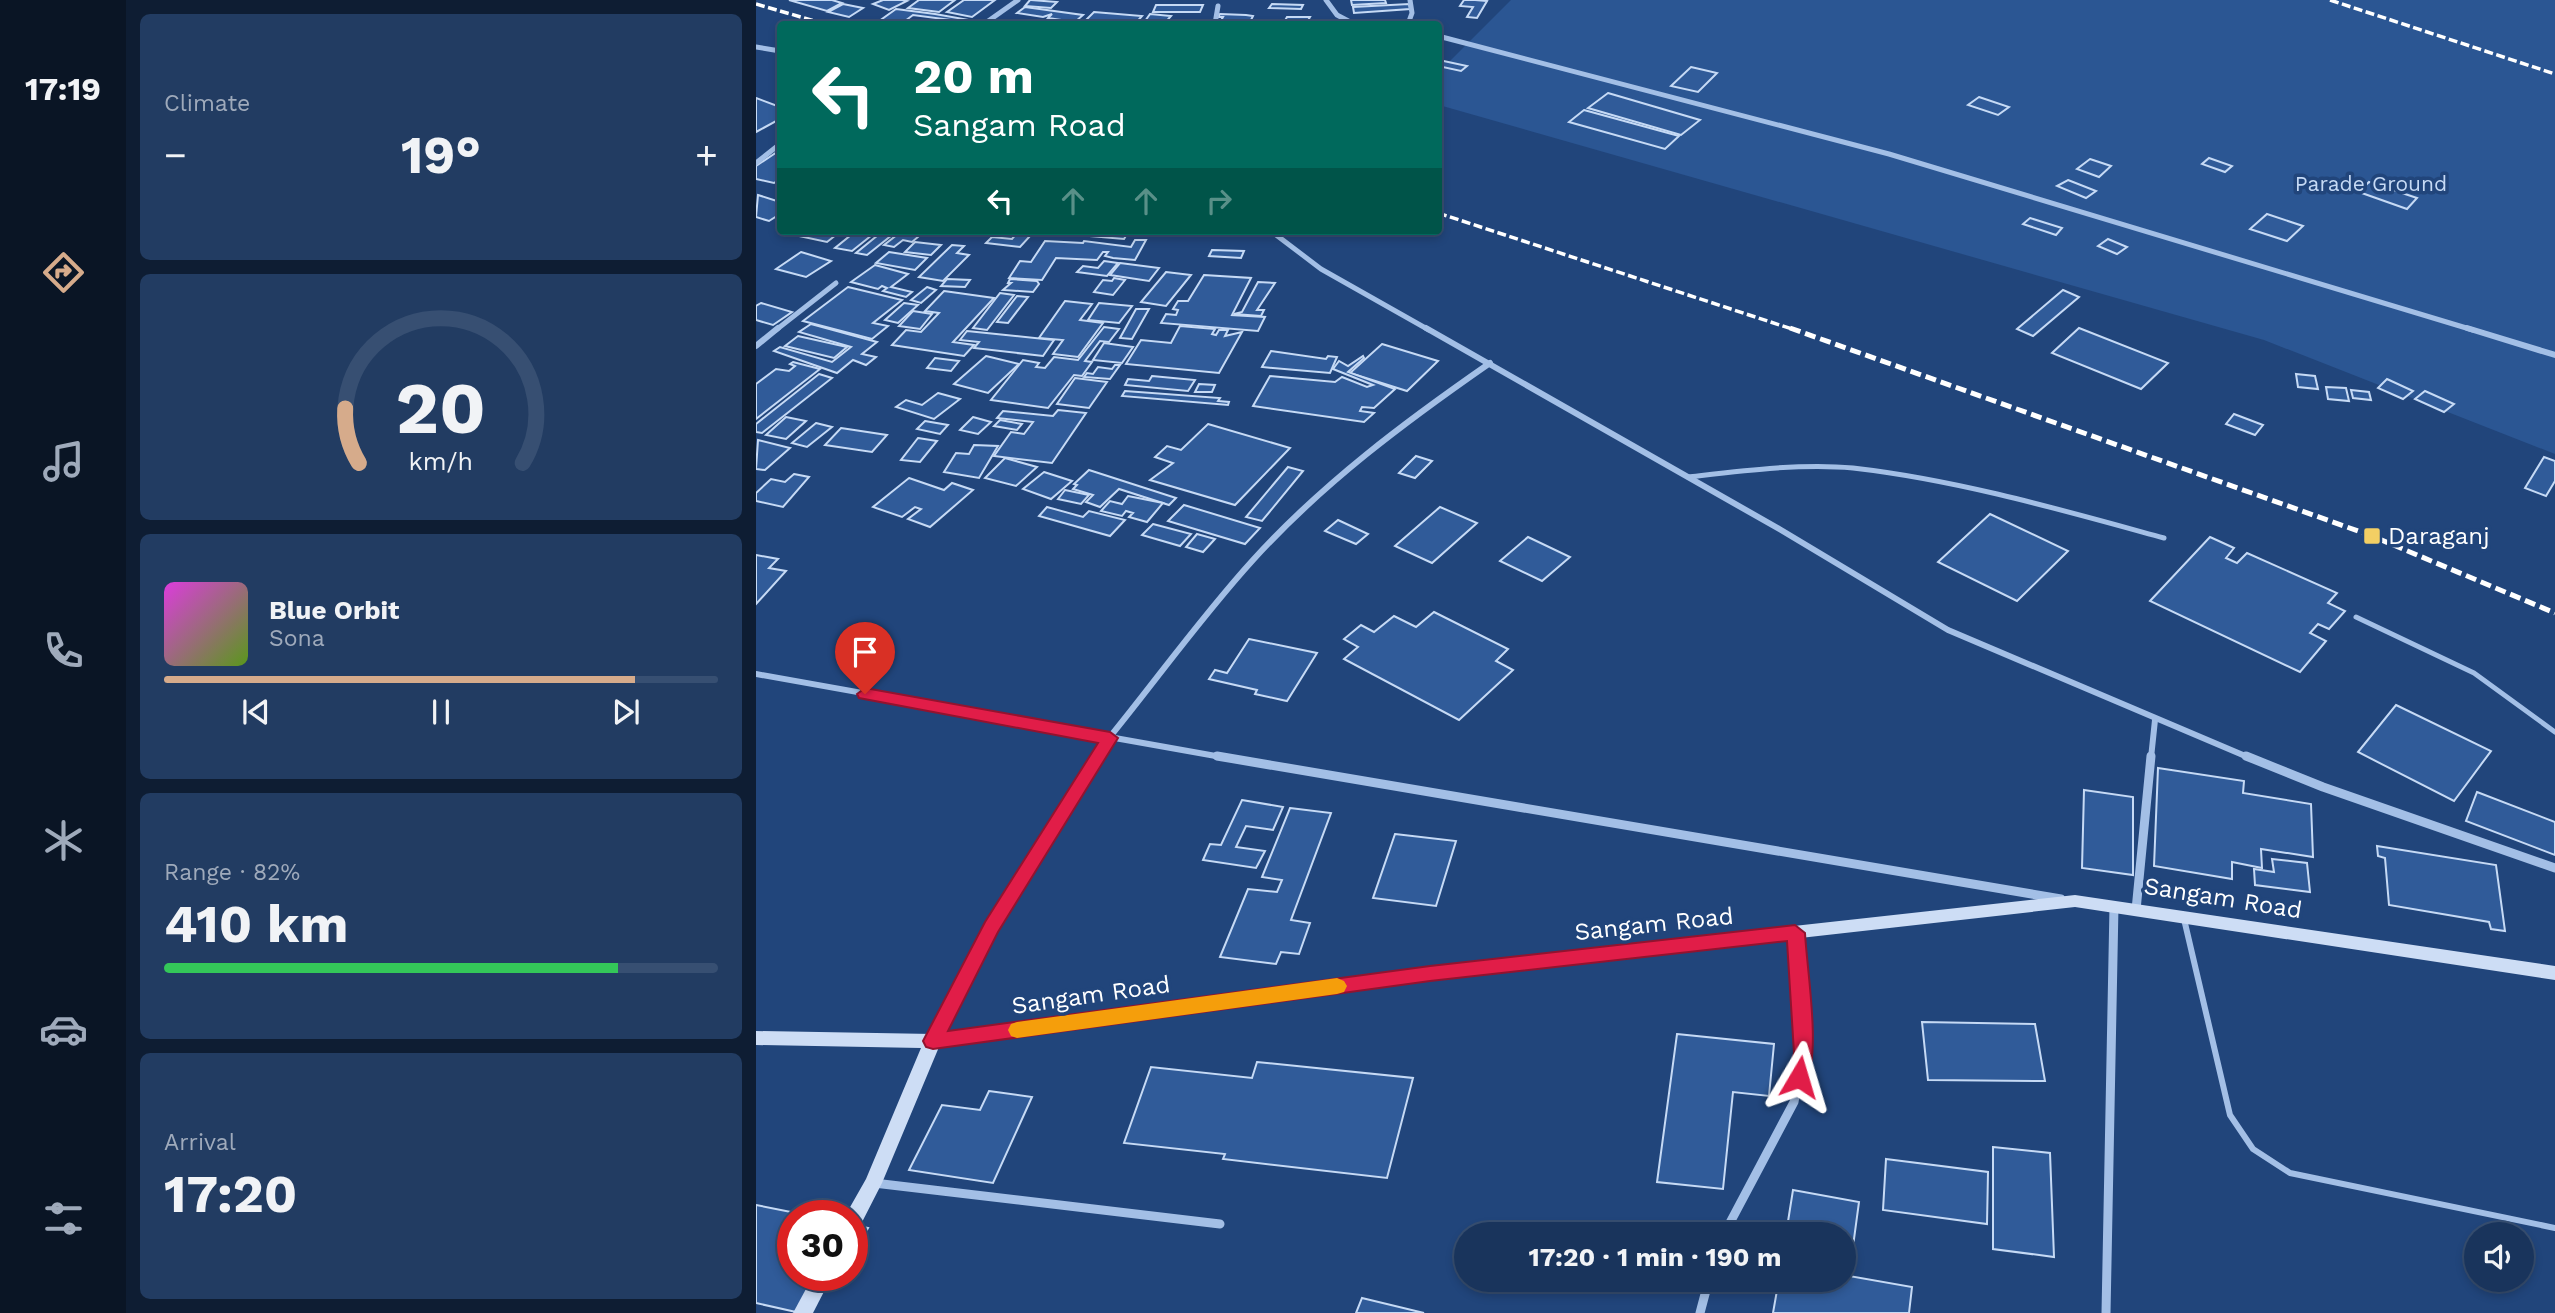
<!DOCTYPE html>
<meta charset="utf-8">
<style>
:root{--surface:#19345c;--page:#223c62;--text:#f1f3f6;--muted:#9faabb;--line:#374f72;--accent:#d6ab8b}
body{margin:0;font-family:"Work Sans",sans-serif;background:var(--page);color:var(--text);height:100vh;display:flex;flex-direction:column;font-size:26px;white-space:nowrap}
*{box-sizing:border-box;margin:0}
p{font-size:23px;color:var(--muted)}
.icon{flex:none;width:38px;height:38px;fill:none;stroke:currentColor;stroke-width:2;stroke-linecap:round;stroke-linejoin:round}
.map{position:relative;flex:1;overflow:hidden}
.drawer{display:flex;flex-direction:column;gap:14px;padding:14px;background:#0e1d33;width:630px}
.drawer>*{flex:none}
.top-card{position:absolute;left:21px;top:21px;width:665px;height:214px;border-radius:7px;box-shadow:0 4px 10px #0003,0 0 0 2px var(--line);background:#00695c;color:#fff;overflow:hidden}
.tools{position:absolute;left:1708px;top:1222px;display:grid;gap:14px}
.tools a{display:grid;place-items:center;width:70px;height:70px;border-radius:50%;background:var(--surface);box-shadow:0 4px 10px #0003,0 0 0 2px var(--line);font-size:35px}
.speed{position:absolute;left:21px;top:1200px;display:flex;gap:14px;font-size:35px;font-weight:700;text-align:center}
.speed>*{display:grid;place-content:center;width:91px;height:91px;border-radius:50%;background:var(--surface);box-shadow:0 4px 10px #0003,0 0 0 2px var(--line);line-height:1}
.speed .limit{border:10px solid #d22;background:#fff;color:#111}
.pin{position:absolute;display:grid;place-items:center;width:60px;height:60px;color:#fff;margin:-72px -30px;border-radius:50% 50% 50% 0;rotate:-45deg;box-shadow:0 0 7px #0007}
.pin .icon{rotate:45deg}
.me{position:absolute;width:77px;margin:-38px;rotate:7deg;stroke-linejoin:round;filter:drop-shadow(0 0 5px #0008)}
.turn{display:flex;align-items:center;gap:24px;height:147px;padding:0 21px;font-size:32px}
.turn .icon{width:91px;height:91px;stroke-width:2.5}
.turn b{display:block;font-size:49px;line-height:60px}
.lanes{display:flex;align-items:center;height:66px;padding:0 21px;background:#0003;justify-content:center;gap:35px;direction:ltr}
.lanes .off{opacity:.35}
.big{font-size:52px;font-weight:700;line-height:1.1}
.drawer .tile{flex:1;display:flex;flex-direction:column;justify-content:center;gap:10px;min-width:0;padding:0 24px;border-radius:10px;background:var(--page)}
.drawer .dial{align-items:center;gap:0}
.dial svg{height:182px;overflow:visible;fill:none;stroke:var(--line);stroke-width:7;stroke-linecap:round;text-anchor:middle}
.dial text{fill:var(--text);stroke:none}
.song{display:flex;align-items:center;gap:21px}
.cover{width:84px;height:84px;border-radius:10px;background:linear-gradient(135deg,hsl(300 70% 55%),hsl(90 70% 35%))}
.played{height:7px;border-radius:4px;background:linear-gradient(90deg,var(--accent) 85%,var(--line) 85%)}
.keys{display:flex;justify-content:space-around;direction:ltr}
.heat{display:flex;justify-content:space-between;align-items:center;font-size:38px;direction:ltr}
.charge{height:10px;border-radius:5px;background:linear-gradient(90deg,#34c759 82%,var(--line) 0)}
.trip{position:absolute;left:698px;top:1222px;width:402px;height:70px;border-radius:35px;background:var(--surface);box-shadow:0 4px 10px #0003,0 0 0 2px var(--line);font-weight:700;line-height:70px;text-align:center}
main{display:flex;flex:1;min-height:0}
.dock{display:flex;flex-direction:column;width:126px;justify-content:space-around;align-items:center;background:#0a1525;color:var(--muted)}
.dock .icon{width:49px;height:49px}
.dock .on{color:var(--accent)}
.dock b{font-size:32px;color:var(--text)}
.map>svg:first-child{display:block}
.green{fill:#2b5693}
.building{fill:#305b99;stroke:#c6daf5;stroke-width:2}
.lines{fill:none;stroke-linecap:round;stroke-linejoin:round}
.lane-far1{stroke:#a3bfe6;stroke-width:5}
.lane{stroke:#a3bfe6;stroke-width:6}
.street-far2{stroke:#a3bfe6;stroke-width:5}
.street-far1{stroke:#a3bfe6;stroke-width:6}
.street{stroke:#a3bfe6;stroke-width:9}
.secondary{fill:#cdddf5;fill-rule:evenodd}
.rail-far1{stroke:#fff;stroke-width:3.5;stroke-dasharray:9 3.5;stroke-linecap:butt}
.rail{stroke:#fff;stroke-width:5;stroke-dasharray:11 5;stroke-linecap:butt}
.route{fill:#e11d48;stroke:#92132f;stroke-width:2}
.slow{fill:#f59e0b}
.poi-dot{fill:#f3cf64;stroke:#21457b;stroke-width:2.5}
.labels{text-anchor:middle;stroke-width:7;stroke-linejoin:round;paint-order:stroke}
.far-park-label{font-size:21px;fill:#c6daf5;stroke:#21457b}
.poi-label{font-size:24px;fill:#fff;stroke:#21457b;text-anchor:start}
.street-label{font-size:24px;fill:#fff;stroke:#21457b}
</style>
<main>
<nav class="dock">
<b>17:19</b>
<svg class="icon on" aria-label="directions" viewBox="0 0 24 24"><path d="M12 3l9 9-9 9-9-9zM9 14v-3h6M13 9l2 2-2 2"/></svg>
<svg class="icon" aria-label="music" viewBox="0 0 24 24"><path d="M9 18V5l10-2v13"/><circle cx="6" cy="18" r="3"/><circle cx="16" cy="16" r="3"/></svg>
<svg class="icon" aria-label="phone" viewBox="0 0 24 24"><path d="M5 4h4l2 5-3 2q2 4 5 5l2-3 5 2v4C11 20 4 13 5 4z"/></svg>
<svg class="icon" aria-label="climate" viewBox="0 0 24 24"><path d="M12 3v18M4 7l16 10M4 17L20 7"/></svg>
<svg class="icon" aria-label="car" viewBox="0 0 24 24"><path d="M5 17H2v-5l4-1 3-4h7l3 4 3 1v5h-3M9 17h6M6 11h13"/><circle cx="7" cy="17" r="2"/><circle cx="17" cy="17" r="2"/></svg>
<svg class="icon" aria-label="filters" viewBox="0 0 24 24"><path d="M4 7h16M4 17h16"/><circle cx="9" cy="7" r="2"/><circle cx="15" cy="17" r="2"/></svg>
</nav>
<section class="drawer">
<div class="tile"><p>Climate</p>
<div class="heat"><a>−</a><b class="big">19°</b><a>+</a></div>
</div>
<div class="tile dial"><svg viewBox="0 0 100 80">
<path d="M14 69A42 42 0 1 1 86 69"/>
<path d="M14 69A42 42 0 0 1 8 45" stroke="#d6ab8b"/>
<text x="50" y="56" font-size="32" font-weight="700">20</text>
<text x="50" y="72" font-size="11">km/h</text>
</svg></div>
<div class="tile">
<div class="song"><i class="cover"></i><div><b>Blue Orbit</b><p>Sona</p></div></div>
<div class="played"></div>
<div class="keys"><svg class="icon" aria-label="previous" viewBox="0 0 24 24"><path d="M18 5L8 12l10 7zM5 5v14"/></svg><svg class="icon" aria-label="pause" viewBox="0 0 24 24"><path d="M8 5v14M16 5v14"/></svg><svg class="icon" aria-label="next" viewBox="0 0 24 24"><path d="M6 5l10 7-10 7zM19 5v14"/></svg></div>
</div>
<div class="tile"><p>Range · 82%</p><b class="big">410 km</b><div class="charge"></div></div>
<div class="tile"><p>Arrival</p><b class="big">17:20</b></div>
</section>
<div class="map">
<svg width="1799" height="1313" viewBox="0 0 1799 1313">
<rect width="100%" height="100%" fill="#21457b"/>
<!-- green -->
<polygon class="green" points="755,0 1799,0 1799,454 1508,340 683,105 683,72"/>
<!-- building -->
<g class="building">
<polygon points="33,0 76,0 86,3 71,11"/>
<polygon points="127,0 146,0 151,1 133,10 117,4"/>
<polygon points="163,0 199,0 183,12 152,8"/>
<polygon points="208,0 239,0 216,17 191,12"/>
<polygon points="274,0 275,0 301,2 295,8 269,6"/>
<polygon points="595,0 629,0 630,3 596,5"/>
<polygon points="708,0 719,0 731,1 721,18 711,17 717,7 704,6"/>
<polygon points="87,4 107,8 93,17 72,12"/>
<polygon points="516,4 547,5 545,9 513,8"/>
<polygon points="653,4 654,9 598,13 597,7"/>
<polygon points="400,5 447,5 444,12 397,12"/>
<polygon points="269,7 327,15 319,22 292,18 296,14 287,17 261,13"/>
<polygon points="140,9 179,14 213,20 210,22 157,15 145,24 119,24"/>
<polygon points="338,12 386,16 379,24 326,24"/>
<polygon points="394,14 415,16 408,24 387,24"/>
<polygon points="464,14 490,15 497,16 493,24 478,22 463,24 467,17 462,17"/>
<polygon points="531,17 554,17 550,24 527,24"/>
<polygon points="682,60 683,60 711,66 705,71 682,66"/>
<polygon points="935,67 961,73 942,92 915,86"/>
<polygon points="852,93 944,120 925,135 832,108"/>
<polygon points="1223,97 1253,107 1242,115 1212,105"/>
<polygon points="0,98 24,107 24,119 0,132"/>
<polygon points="828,110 923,136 909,149 813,122"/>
<polygon points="24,150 24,179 18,183 0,179 0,166"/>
<polygon points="1453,158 1476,166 1469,172 1446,164"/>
<polygon points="1334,159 1355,166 1343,177 1321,169"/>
<polygon points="1312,180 1340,191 1330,198 1301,186"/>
<polygon points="1613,182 1661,198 1651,209 1603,192"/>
<polygon points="2,195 24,202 24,214 13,221 0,217"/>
<polygon points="1511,214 1547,226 1531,241 1494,229"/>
<polygon points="1274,218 1306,228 1300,235 1267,224"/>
<polygon points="50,231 85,231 71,242 43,236"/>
<polygon points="100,231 121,231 96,251 79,248"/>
<polygon points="127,231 141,231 111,255 100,253"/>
<polygon points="146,231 169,231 156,242 147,240 138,247 128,245"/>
<polygon points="335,231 388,231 386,235 371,234 368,239 332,236"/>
<polygon points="261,233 275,235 264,247 230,243 236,237 256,239"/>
<polygon points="1352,239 1371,247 1361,254 1342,246"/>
<polygon points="379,240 390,240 379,260 357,258 349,256 352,252 347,252 341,260 300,258 286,280 253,278 264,261 275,262 289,241 327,243 328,241 375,247"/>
<polygon points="159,242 185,245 175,255 149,252"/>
<polygon points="196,245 208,246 201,253 213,255 187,281 163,277"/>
<polygon points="456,250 488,251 485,258 453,256"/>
<polygon points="45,252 75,261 50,277 20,269"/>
<polygon points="133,252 171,258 159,270 120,263"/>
<polygon points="348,261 362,263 351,276 321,272 327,266 342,268"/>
<polygon points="364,263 403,268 393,281 354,275"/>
<polygon points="119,265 152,274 135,287 156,292 150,297 127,291 131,288 126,286 122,289 95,282"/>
<polygon points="410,272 435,275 410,306 385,302"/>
<polygon points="448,275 495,278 476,315 509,317 502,331 405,323 410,314 420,315 422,310 417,309 422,301 432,301"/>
<polygon points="358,278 369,280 357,295 338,292 347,280 356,281"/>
<polygon points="191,279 214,280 209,287 185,286"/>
<polygon points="254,279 281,281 283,284 277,292 247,290 255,283 252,283"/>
<polygon points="502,282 519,283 501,310 508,310 505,316 478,314 486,312"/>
<polygon points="92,287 146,300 117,323 132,326 116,339 47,321"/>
<polygon points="171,287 180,290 165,303 155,300"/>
<polygon points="1307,290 1323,297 1277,336 1261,329"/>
<polygon points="188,291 238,298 197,342 218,345 208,356 136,345 150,330 165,332 183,313 169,311"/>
<polygon points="244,293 258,295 231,330 217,328"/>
<polygon points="261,296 272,297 252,323 241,322"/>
<polygon points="309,301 336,304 324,320 347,323 322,357 297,354 307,340 283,338"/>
<polygon points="5,303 36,312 17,325 0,320 0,306"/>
<polygon points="148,303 162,305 142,323 129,320"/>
<polygon points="343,303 376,306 363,323 332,320"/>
<polygon points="380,309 393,309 376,339 364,338"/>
<polygon points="157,311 176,314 164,329 143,326"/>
<polygon points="55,324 121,342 106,354 120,357 110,365 97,360 81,373 18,351 24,347 76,362 95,347 43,332"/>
<polygon points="424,326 459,329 456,334 460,335 463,330 472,330 469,336 486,332 463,373 370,364 385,340 415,343"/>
<polygon points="348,327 363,329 353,342 344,341 329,361 336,362 326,376 318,375 292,408 235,400 267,360 283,363 280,367 289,368 298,357 322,360"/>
<polygon points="1323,328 1412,363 1385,389 1296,353"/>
<polygon points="211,331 298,340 287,356 218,348 223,342 204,340"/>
<polygon points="42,336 91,347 78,358 29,346"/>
<polygon points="348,343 377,347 366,363 337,360"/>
<polygon points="626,344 682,361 651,391 594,373"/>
<polygon points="515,351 570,359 572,356 581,357 574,373 506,367"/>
<polygon points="230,356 263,364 232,393 198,384"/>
<polygon points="607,356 608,358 592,372 639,389 618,408 606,407 604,411 618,413 608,422 497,406 514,376 579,382 586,377 611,387 617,385 577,369 583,361 592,366"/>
<polygon points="179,358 203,361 195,371 171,368"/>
<polygon points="37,362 64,369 0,419 0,384 20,369 33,371 39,366 34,364"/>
<polygon points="359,365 364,365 354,379 328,377 331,373 337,374 342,367 356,369"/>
<polygon points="63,374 76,378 6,433 0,432 0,424"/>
<polygon points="1540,374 1559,376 1562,389 1542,387"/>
<polygon points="396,376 439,380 432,391 369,385 372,379 393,381"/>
<polygon points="319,378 351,382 333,408 301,404"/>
<polygon points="1631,379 1657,391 1647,399 1622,388"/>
<polygon points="443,384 459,385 456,392 439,392"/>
<polygon points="1570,387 1590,388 1593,401 1572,399"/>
<polygon points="1595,390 1613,392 1615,400 1597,398"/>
<polygon points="369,391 464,398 462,401 473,402 472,405 366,396"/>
<polygon points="1669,391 1698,404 1688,412 1659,399"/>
<polygon points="182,393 204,399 178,419 140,407 150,400 166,405"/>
<polygon points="302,410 330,413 296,463 238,456 255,432 268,434 277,422 241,418 247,411 297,416"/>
<polygon points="1478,414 1507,425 1499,435 1470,424"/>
<polygon points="30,417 50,421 30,439 10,435"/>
<polygon points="217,417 235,422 222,434 204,430"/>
<polygon points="244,420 266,424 261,430 238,426"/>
<polygon points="169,421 192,425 184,434 161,429"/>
<polygon points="60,423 76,427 51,447 36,443"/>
<polygon points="452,424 534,448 479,505 394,480 417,463 399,457 411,446 425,450"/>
<polygon points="85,428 131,435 116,452 69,445"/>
<polygon points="162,438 181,441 164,462 145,460"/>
<polygon points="2,440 34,448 9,470 0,469"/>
<polygon points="218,445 242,446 223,478 188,472 200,453 213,454"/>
<polygon points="660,456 676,461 659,478 643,473"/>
<polygon points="1788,457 1799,461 1799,481 1790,496 1769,488"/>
<polygon points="249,458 281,467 260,486 229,478"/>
<polygon points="532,467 547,471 506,521 490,517"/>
<polygon points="333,470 420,498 413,505 363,489 344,507 330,502 337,495 317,489 321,485 318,484"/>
<polygon points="288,472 316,481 295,499 267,489"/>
<polygon points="38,474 53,477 27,507 0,501 0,493 15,479 29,482"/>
<polygon points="153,478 188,490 196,483 217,490 174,527 152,519 165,509 159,507 146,517 117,507"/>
<polygon points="309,490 333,495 325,504 302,499"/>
<polygon points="372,496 407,503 391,522 373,517 377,513 370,511 366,516 345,511 354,501 366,504"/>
<polygon points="428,505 504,528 489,544 412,521"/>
<polygon points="291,507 327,517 333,511 369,520 354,536 283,516"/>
<polygon points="684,507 721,523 676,563 639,546"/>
<polygon points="1234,514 1312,551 1261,601 1182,562"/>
<polygon points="582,520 612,534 600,544 569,531"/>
<polygon points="397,524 435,534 424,546 386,535"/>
<polygon points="441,534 459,539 447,552 430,547"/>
<polygon points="772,537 814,557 786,581 744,561"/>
<polygon points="1454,537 1478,548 1470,558 1481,563 1491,553 1581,593 1572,603 1589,611 1573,629 1562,624 1554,633 1570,641 1544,672 1394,601"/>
<polygon points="0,555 22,559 13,568 30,571 0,604"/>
<polygon points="678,612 752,649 740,661 757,670 703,720 588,659 602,647 588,639 605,625 618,632 638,616 660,627"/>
<polygon points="493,639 561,653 531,701 499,694 501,690 453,679 459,670 471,673"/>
<polygon points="1640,705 1735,751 1698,801 1602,752"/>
<polygon points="1402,768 1488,781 1487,793 1555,804 1557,857 1505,849 1506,868 1476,862 1476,879 1398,866"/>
<polygon points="1328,790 1377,797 1377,875 1326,868"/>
<polygon points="1721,792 1799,822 1799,855 1710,821"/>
<polygon points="486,800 527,807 517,830 490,826 480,847 509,851 500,868 447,860 454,844 465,845"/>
<polygon points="534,808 575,813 535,920 554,923 543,954 525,952 520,964 464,957 492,889 521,892 526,880 506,877"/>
<polygon points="639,834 700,841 680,906 617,898"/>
<polygon points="1621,846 1740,865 1749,931 1735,929 1733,922 1633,905 1629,858 1622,856"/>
<polygon points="1516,859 1551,863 1554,892 1499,885 1498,869 1518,872"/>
<polygon points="1166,1022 1279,1024 1289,1081 1172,1080"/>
<polygon points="921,1034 1018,1044 1013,1096 977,1092 967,1189 901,1182"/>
<polygon points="501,1062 657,1078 631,1178 467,1159 469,1154 368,1143 395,1067 496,1078"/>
<polygon points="233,1091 276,1097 237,1183 153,1170 186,1105 224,1110"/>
<polygon points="1237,1147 1294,1153 1298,1257 1237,1249"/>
<polygon points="1130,1159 1232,1172 1231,1224 1127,1210"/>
<polygon points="1037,1190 1103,1202 1093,1276 1156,1287 1153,1313 1017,1313 1023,1279 1088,1279 1088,1234 1030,1234"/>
<polygon points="0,1205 55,1216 37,1216 37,1276 61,1276 40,1312 0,1303"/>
<polygon points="96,1225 112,1228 96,1256"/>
<polygon points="606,1298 668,1313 600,1313"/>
</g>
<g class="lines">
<!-- lane-far1 -->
<g class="lane-far1">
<path d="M932,477C984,471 1045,463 1097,468C1202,480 1306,510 1408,538"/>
<polyline points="1600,617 1718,673 1799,732"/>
</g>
<!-- lane -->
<polyline class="lane" points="1428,919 1474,1115 1497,1149 1534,1173 1799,1228"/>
<!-- street-far2 -->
<g class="street-far2">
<polyline points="570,0 581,15 598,24"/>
<polyline points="228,24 262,0"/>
<polyline points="459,24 462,6"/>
<polyline points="652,24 656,13 654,0"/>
<polyline points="682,36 1133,154 1717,330"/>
<polyline points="0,47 24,51"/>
<polyline points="0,163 24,144"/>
<polyline points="515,231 565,269 673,330"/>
<polyline points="20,330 80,283"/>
</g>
<!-- street-far1 -->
<g class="street-far1">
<polyline points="670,328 1025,530 1192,630 1494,758"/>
<polyline points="1711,328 1799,355"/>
<polyline points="0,346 22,328"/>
<polyline points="0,674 471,758"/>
<path d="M341,758L353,738C401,679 446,616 497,560C567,483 649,422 734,363"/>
<polyline points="1395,758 1399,720"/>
</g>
<!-- street -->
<g class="street">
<polyline points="461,756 1305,899"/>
<polyline points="1490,756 1567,787 1799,868"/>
<polyline points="1380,910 1395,756"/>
<polyline points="177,1041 236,927 342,756"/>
<polyline points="118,1183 464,1224"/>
<polyline points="968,1234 1038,1102 1047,1053 1039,933"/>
<polyline points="944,1313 953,1279"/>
<polyline points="1350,1313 1358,906"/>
</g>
<!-- secondary -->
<g class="secondary">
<polygon points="1319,895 1799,966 1799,980 1319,907 674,980 183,1047 126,1183 103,1228 96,1230 96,1216 89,1216 110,1179 165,1048 0,1045 0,1031 177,1034 674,966"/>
<polygon points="57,1276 76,1276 57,1313 37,1313"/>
</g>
<!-- rail-far1 -->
<g class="rail-far1">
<polyline points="1574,0 1799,74"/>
<polyline points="0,4 69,24"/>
<polyline points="682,213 1039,330"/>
</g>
<!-- rail -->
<polyline class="rail" points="1034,328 1616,536 1799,613"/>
</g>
<!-- route -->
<path class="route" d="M109,688L354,732L362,738L242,932L192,1031L674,966L1039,925L1049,933C1051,971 1065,1051 1050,1083L1043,1086L1036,1083L1033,1077L1038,1053L1031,941L674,981L177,1049L170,1047L167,1041L229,922L342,743L103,698L101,694Z"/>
<!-- slow -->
<polygon class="slow" points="581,978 588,981 591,986 588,992 581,994 261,1038 255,1036 252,1030 255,1024 261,1022"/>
<!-- markers -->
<rect class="poi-dot" x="1607" y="527" width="18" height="18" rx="3.5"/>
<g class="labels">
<!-- far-park labels -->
<g class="far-park-label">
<text x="1615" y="191">Parade Ground</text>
</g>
<!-- poi labels -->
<g class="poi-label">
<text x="1632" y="544">Daraganj</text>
</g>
<!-- street labels -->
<g class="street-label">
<text transform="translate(1467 898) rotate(9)" y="8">Sangam Road</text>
<text transform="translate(898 924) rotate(-6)" y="8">Sangam Road</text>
<text transform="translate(335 995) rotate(-8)" y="8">Sangam Road</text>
</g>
</g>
</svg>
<div class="tools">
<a><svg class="icon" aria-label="sound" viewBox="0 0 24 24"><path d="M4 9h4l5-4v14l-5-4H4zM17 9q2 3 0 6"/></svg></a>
</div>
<div class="speed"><div class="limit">30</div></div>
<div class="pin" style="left:109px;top:694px;background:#d93025"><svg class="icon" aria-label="arrive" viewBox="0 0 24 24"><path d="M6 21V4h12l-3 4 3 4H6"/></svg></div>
<svg class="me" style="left:1043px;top:1077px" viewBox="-20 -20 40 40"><path d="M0-17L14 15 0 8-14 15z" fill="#e11d48" stroke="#fff" stroke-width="4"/></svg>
<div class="trip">17:20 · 1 min · 190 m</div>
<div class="top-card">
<div class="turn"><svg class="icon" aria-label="left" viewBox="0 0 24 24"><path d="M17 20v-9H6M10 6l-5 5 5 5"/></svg><div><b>20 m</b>Sangam Road</div></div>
<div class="lanes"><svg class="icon" aria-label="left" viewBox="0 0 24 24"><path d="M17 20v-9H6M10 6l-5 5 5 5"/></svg><svg class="icon off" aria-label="ahead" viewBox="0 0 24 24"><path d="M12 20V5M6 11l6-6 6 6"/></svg><svg class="icon off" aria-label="ahead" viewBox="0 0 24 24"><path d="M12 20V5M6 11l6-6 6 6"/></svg><svg class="icon off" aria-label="right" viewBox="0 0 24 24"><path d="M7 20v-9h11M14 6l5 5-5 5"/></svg></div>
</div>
</div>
</main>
